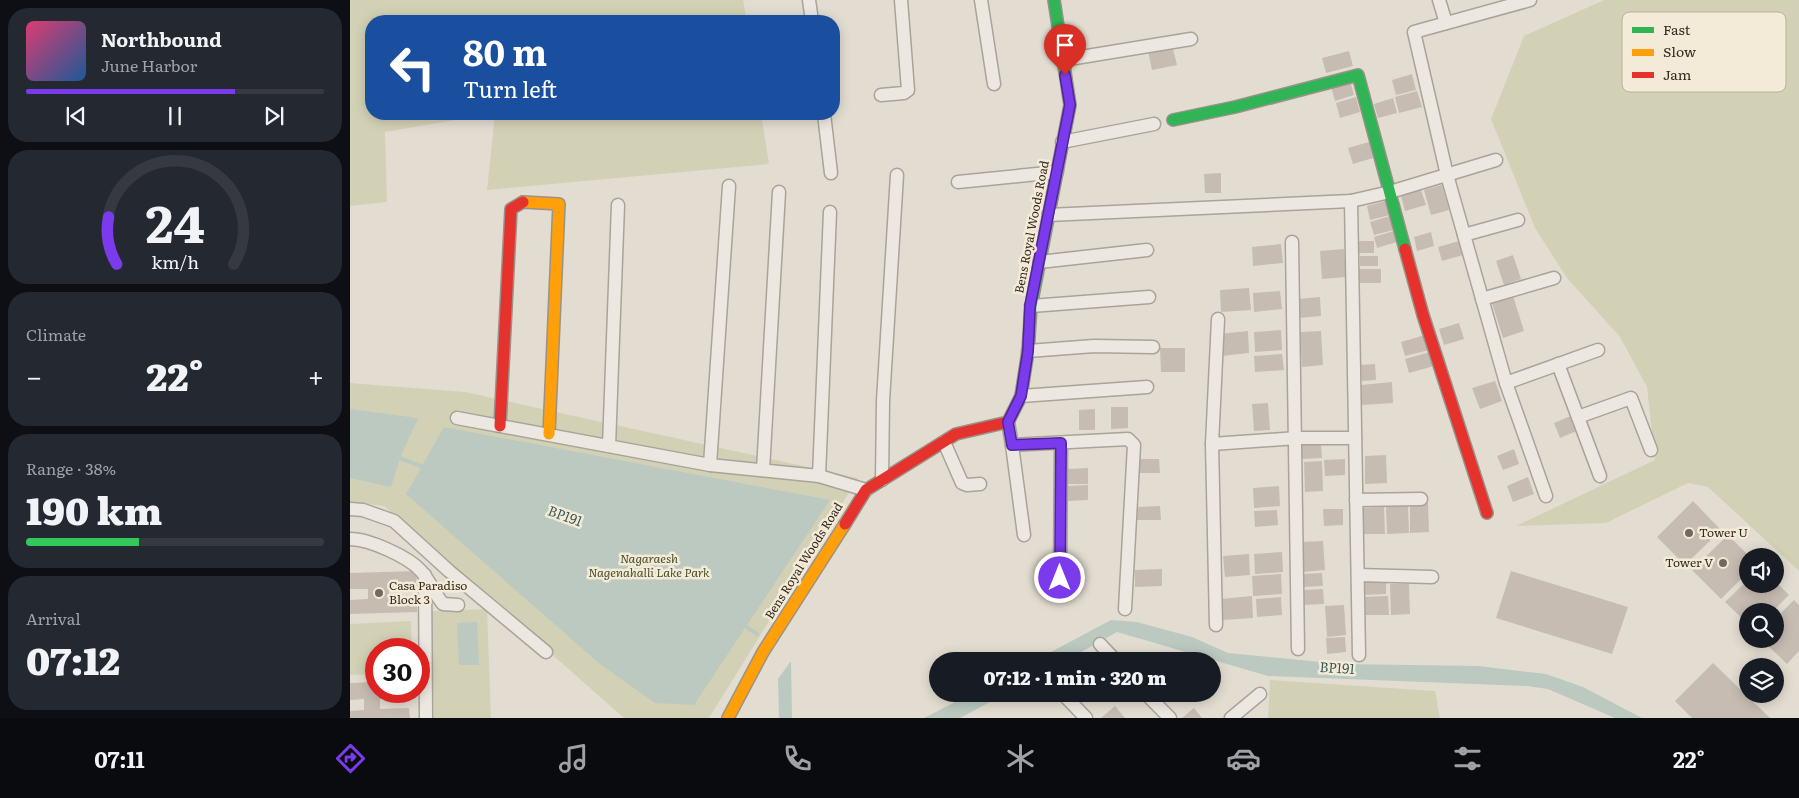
<!DOCTYPE html>
<meta charset="utf-8">
<style>
:root{--surface:#171b24;--page:#242831;--text:#f1f3f6;--muted:#9ea1a6;--line:#363941;--accent:#7c3aed}
body{margin:0;font-family:Literata,serif;background:var(--page);color:var(--text);height:100vh;display:flex;flex-direction:column;font-size:19px;white-space:nowrap}
*{box-sizing:border-box;margin:0}
p{font-size:16px;color:var(--muted)}
.icon{flex:none;width:28px;height:28px;fill:none;stroke:currentColor;stroke-width:2;stroke-linecap:round;stroke-linejoin:round}
.map{position:relative;flex:1;overflow:hidden}
.panel{display:flex;flex-direction:column;gap:8px;padding:8px;background:#0d0f14;width:350px}
.panel>*{flex:none}
.banner{position:absolute;left:15px;top:15px;width:475px;height:105px;border-radius:20px;box-shadow:0 2px 12px #0003;background:#1a4fa0;color:#fff;overflow:hidden}
.buttons{position:absolute;left:1389px;top:548px;display:grid;gap:10px}
.buttons a{display:grid;place-items:center;width:45px;height:45px;border-radius:50%;background:var(--surface);box-shadow:0 2px 12px #0003;font-size:25px}
.speed{position:absolute;left:15px;top:638px;display:flex;gap:10px;font-size:25px;font-weight:700;text-align:center}
.speed>*{display:grid;place-content:center;width:65px;height:65px;border-radius:50%;background:var(--surface);box-shadow:0 2px 12px #0003;line-height:1}
.speed .limit{border:8px solid #d22;background:#fff;color:#111}
.pin{position:absolute;display:grid;place-items:center;width:42px;height:42px;color:#fff;margin:-51px -21px;border-radius:50% 50% 50% 0;rotate:-45deg;box-shadow:0 0 5px #0007}
.pin .icon{rotate:45deg}
.me{position:absolute;width:55px;margin:-28px;rotate:0deg;stroke-linejoin:round;filter:drop-shadow(0 0 4px #0008)}
.turn{display:flex;align-items:center;gap:18px;height:105px;padding:0 15px;font-size:22px}
.turn .icon{width:65px;height:65px;stroke-width:2.5}
.turn b{display:block;font-size:35px;line-height:42px}
.big{font-size:38px;font-weight:800;line-height:1.1}
.panel .tile{flex:1;display:flex;flex-direction:column;justify-content:center;gap:8px;min-width:0;padding:0 18px;border-radius:20px;background:var(--page)}
.panel .dial{align-items:center;gap:0}
.dial svg{height:130px;overflow:visible;fill:none;stroke:var(--line);stroke-width:7;stroke-linecap:round;text-anchor:middle}
.dial text{fill:var(--text);stroke:none}
.song{display:flex;align-items:center;gap:15px}
.cover{width:60px;height:60px;border-radius:8px;background:linear-gradient(135deg,hsl(340 70% 55%),hsl(210 70% 35%))}
.played{height:5px;border-radius:2px;background:linear-gradient(90deg,var(--accent) 70%,var(--line) 70%)}
.keys{display:flex;justify-content:space-around;direction:ltr}
.heat{display:flex;justify-content:space-between;align-items:center;font-size:28px;direction:ltr}
.charge{height:8px;border-radius:4px;background:linear-gradient(90deg,#34c759 38%,var(--line) 0)}
.trip{position:absolute;left:579px;top:652px;width:292px;height:50px;border-radius:25px;background:var(--surface);box-shadow:0 2px 12px #0003;font-weight:800;line-height:50px;text-align:center}
.menu{display:flex;height:80px;justify-content:space-around;align-items:center;background:#090b0e;color:var(--muted)}
.menu .icon{width:35px;height:35px}
.menu .current{color:var(--accent)}
.menu b{font-size:22px;color:var(--text)}
main{display:flex;flex:1;min-height:0}
.map>svg:first-child{display:block}
.green{fill:#d3d1b5}
.water{fill:#bbc9c0}
.lines{fill:none;stroke-linecap:round;stroke-linejoin:round}
.stream{stroke:#bbc9c0;stroke-width:4}
.building{fill:#c7bcb2}
.street-casing{stroke:#a9a399;stroke-width:15}
.fast-casing{stroke:#99928a;stroke-width:14}
.slow-casing{stroke:#99928a;stroke-width:14}
.jam-casing{stroke:#99928a;stroke-width:14}
.street{stroke:#ece8e1;stroke-width:12}
.fast{stroke:#30b455;stroke-width:11}
.slow{stroke:#ff9f0a;stroke-width:11}
.jam{stroke:#e5322d;stroke-width:11}
.route-casing{stroke:#51269a;stroke-width:12}
.route{stroke:#7c3aed;stroke-width:9}
.poi-dot{fill:#74695f;stroke:#f3ead8;stroke-width:2}
.labels{text-anchor:middle;stroke-width:5;stroke-linejoin:round;paint-order:stroke}
.street-label{font-size:12px;fill:#382b22;stroke:#f3ead8}
.poi-label{font-size:12px;fill:#382b22;stroke:#f3ead8;text-anchor:start}
.park-label{font-size:12px;font-style:italic;fill:#4a522a;stroke:#f3ead8}
.water-label{font-size:14px;font-style:italic;fill:#325652;stroke:#f3ead8}
.key{fill:#f3ead8;stroke:#bbb1a1;stroke-width:1}
.key-label{font-size:14px;fill:#382b22}
</style>
<main>
<section class="panel">
<div class="tile">
<div class="song"><i class="cover"></i><div><b>Northbound</b><p>June Harbor</p></div></div>
<div class="played"></div>
<div class="keys"><svg class="icon" aria-label="previous" viewBox="0 0 24 24"><path d="M18 5L8 12l10 7zM5 5v14"/></svg><svg class="icon" aria-label="pause" viewBox="0 0 24 24"><path d="M8 5v14M16 5v14"/></svg><svg class="icon" aria-label="next" viewBox="0 0 24 24"><path d="M6 5l10 7-10 7zM19 5v14"/></svg></div>
</div>
<div class="tile dial"><svg viewBox="0 0 100 80">
<path d="M14 69A42 42 0 1 1 86 69"/>
<path d="M14 69A42 42 0 0 1 9 40" stroke="#7c3aed"/>
<text x="50" y="56" font-size="32" font-weight="700">24</text>
<text x="50" y="72" font-size="11">km/h</text>
</svg></div>
<div class="tile"><p>Climate</p>
<div class="heat"><a>−</a><b class="big">22°</b><a>+</a></div>
</div>
<div class="tile"><p>Range · 38%</p><b class="big">190 km</b><div class="charge"></div></div>
<div class="tile"><p>Arrival</p><b class="big">07:12</b></div>
</section>
<div class="map">
<svg width="1449" height="718" viewBox="0 0 1449 718">
<rect width="100%" height="100%" fill="#e3ddd1"/>
<!-- green -->
<g class="green">
<polygon points="0,0 393,0 397,21 21,21 21,114 139,114 35,132 37,202 0,206"/>
<polygon points="1254,0 1449,0 1449,571 1358,487 1338,483 1256,523 1166,526 1305,460 1297,387 1270,337 1217,278 1185,228 1141,119 1174,36"/>
<polygon points="145,114 411,114 419,164 137,190"/>
<polygon points="0,383 115,392 508,478 359,718 274,718 34,506 0,502"/>
<polygon points="137,609 141,718 84,718 81,611"/>
<polygon points="61,621 62,649 26,649 26,674 0,675 0,624"/>
<polygon points="920,680 1085,691 1090,718 918,718"/>
</g>
<!-- water -->
<g class="water">
<polygon points="0,409 68,418 50,458 41,487 0,478"/>
<polygon points="94,427 480,500 344,705 305,703 250,664 56,494"/>
<polygon points="761,620 787,622 842,637 878,653 991,664 1128,666 1196,674 1233,687 1292,718 1265,718 1198,689 1177,686 918,676 767,632 715,661 684,661"/>
<polygon points="127,622 129,665 109,665 107,623"/>
<polygon points="441,661 442,718 429,718 428,679"/>
<polygon points="621,694 655,694 610,718 574,718"/>
</g>
<g class="lines">
<!-- stream -->
<g class="stream">
<polyline points="46,457 77,468"/>
<polyline points="392,624 407,634"/>
</g>
</g>
<!-- building -->
<g class="building">
<polygon points="822,45 827,65 802,70 798,51"/>
<polygon points="999,51 1003,66 976,73 972,58"/>
<polygon points="1062,74 1066,90 1046,95 1042,80"/>
<polygon points="1000,80 1004,95 985,101 981,86"/>
<polygon points="1067,91 1072,107 1049,113 1045,97"/>
<polygon points="1006,97 1010,112 990,118 986,103"/>
<polygon points="1043,98 1047,113 1028,118 1024,104"/>
<polygon points="1019,142 1023,158 1003,164 998,148"/>
<polygon points="871,173 871,193 855,193 854,174"/>
<polygon points="1092,185 1099,210 1081,215 1074,190"/>
<polygon points="1071,190 1076,205 1055,211 1051,196"/>
<polygon points="1040,200 1044,214 1020,220 1017,206"/>
<polygon points="1043,215 1047,229 1024,235 1020,222"/>
<polygon points="1047,230 1050,241 1027,248 1024,237"/>
<polygon points="1081,232 1084,246 1067,251 1064,237"/>
<rect x="1009" y="241" width="15" height="12"/>
<polygon points="1109,241 1113,255 1092,261 1088,247"/>
<polygon points="931,244 933,263 903,266 902,247"/>
<polygon points="994,249 996,277 972,279 970,251"/>
<polygon points="1163,255 1171,279 1154,285 1146,261"/>
<rect x="1010" y="256" width="18" height="10"/>
<rect x="1009" y="269" width="22" height="14"/>
<polygon points="899,288 901,310 871,312 870,290"/>
<polygon points="930,291 932,309 904,312 903,293"/>
<polygon points="1163,296 1174,331 1153,338 1142,303"/>
<polygon points="970,297 971,316 948,318 947,299"/>
<polygon points="1109,323 1114,339 1094,345 1089,329"/>
<polygon points="931,330 932,350 905,352 904,332"/>
<polygon points="898,331 899,353 871,356 869,334"/>
<polygon points="971,331 973,365 952,367 950,332"/>
<polygon points="1075,335 1079,350 1055,356 1051,342"/>
<polygon points="810,348 835,348 835,372 811,372"/>
<polygon points="1080,352 1084,366 1059,373 1055,359"/>
<polygon points="932,354 934,370 905,372 904,356"/>
<polygon points="1025,364 1026,380 1012,381 1011,365"/>
<polygon points="1145,381 1152,401 1130,409 1122,388"/>
<polygon points="1042,382 1043,403 1012,405 1011,385"/>
<polygon points="918,403 920,430 904,431 902,404"/>
<polygon points="761,407 778,407 778,428 761,429"/>
<polygon points="745,409 745,430 729,430 729,410"/>
<polygon points="1223,415 1229,430 1210,438 1204,423"/>
<polygon points="971,442 972,458 951,459 950,444"/>
<polygon points="1164,449 1169,464 1153,470 1147,456"/>
<polygon points="1036,455 1037,483 1015,484 1015,456"/>
<polygon points="787,459 809,459 810,473 787,473"/>
<polygon points="995,459 995,475 975,476 974,460"/>
<polygon points="972,461 973,491 955,492 954,462"/>
<polygon points="738,468 738,484 718,484 718,469"/>
<polygon points="1178,477 1184,494 1163,502 1157,486"/>
<polygon points="738,485 738,500 718,501 718,486"/>
<polygon points="929,486 930,506 904,508 903,488"/>
<polygon points="1343,501 1371,530 1335,565 1307,537"/>
<polygon points="1078,503 1079,532 1060,533 1060,504"/>
<polygon points="1058,505 1059,533 1037,534 1036,506"/>
<polygon points="810,506 811,520 787,520 787,507"/>
<polygon points="1034,507 1035,534 1012,534 1012,508"/>
<polygon points="973,509 993,509 993,525 974,526"/>
<polygon points="927,510 928,525 905,527 904,511"/>
<polygon points="1378,535 1399,556 1398,556 1398,572 1371,599 1342,570"/>
<polygon points="973,541 975,570 953,572 951,542"/>
<polygon points="932,552 933,572 905,574 904,554"/>
<polygon points="899,554 900,575 875,577 873,556"/>
<polygon points="812,569 812,586 785,587 785,570"/>
<polygon points="66,571 67,587 39,588 39,598 67,597 67,612 0,614 0,600 18,599 18,589 0,589 0,573"/>
<polygon points="1161,571 1278,607 1262,654 1146,618"/>
<polygon points="972,573 973,586 953,587 952,574"/>
<polygon points="931,574 932,594 903,596 902,576"/>
<polygon points="1398,580 1398,584 1425,584 1425,581 1439,595 1423,611 1398,611 1398,624 1375,602"/>
<polygon points="1012,581 1036,581 1036,594 1013,595"/>
<polygon points="1040,584 1059,584 1060,614 1041,615"/>
<polygon points="973,589 974,604 953,605 952,590"/>
<polygon points="902,596 903,618 873,620 871,599"/>
<polygon points="1038,596 1039,615 1014,615 1013,597"/>
<polygon points="931,597 932,615 907,617 906,599"/>
<polygon points="1444,600 1449,605 1449,651 1437,664 1411,639 1425,639 1425,619"/>
<polygon points="994,605 996,635 977,637 975,606"/>
<polygon points="995,637 996,652 977,654 976,638"/>
<polygon points="1363,663 1420,718 1342,718 1325,701"/>
<polygon points="26,682 26,691 59,691 59,697 30,699 30,709 59,708 60,718 0,718 0,711 14,710 14,699 0,700 0,683"/>
<polygon points="765,706 775,718 751,718"/>
<polygon points="844,708 852,718 832,718"/>
</g>
<g class="lines">
<defs>
<g id="street">
<polyline points="459,0 462,21"/>
<polyline points="631,0 644,84"/>
<polyline points="1089,0 1096,23"/>
<polyline points="1180,0 1064,32 1097,175 1156,383 1196,496"/>
<polyline points="713,60 841,39"/>
<polyline points="531,95 554,93 558,90 551,0"/>
<polyline points="474,114 481,173"/>
<polyline points="712,142 804,124"/>
<polyline points="608,182 707,172"/>
<polyline points="379,186 360,465 469,476 516,490"/>
<polyline points="1001,201 1009,655"/>
<polyline points="698,215 1001,201 1040,192 1146,160"/>
<polyline points="1114,235 1168,220"/>
<polyline points="942,242 948,649"/>
<polyline points="689,262 797,250"/>
<polyline points="1132,299 1204,278"/>
<polyline points="681,306 799,297"/>
<polyline points="678,351 744,346 803,347"/>
<polyline points="1208,364 1250,476"/>
<polyline points="1156,383 1248,350"/>
<polyline points="671,396 797,387"/>
<polyline points="1228,417 1281,398 1301,450"/>
<polyline points="107,418 360,465"/>
<polyline points="658,422 662,445 778,439 784,445 775,609"/>
<polyline points="594,442 612,483 617,485 630,484"/>
<polyline points="862,444 947,438 1005,438"/>
<polyline points="662,445 674,535"/>
<polyline points="259,446 268,205"/>
<polyline points="413,470 429,192"/>
<polyline points="469,476 480,212"/>
<polyline points="532,480 533,401 547,175"/>
<polyline points="1006,500 1071,499"/>
<polyline points="0,509 13,510 44,521 99,571 196,652"/>
<path d="M0,539C19,539 59,557 71,571C80,581 84,593 93,604L108,605"/>
<polyline points="75,575 76,718"/>
<polyline points="1008,575 1082,577"/>
<polyline points="710,578 711,443"/>
<polyline points="866,625 862,444 868,319"/>
<polyline points="750,644 766,661"/>
<polyline points="713,694 736,718"/>
<polyline points="796,694 820,718"/>
<polyline points="881,718 910,694"/>
</g>
<g id="fast">
<polyline points="823,120 885,107 1008,75 1055,249"/>
<polyline points="671,396 678,351 681,306 720,105 704,0"/>
</g>
<g id="slow">
<polyline points="173,202 209,204 199,434"/>
<polyline points="378,718 413,652 495,524"/>
</g>
<g id="jam">
<polyline points="1055,249 1073,315 1137,513"/>
<polyline points="150,426 161,209 173,202"/>
<polyline points="495,524 516,490 606,434 658,422 671,396"/>
</g>
</defs>
<!-- street casing -->
<use href="#street" class="street-casing"/>
<!-- fast casing -->
<use href="#fast" class="fast-casing"/>
<!-- slow casing -->
<use href="#slow" class="slow-casing"/>
<!-- jam casing -->
<use href="#jam" class="jam-casing"/>
<!-- street -->
<use href="#street" class="street"/>
<!-- fast -->
<use href="#fast" class="fast"/>
<!-- slow -->
<use href="#slow" class="slow"/>
<!-- jam -->
<use href="#jam" class="jam"/>
</g>
<g class="lines">
<defs>
<polyline id="route" points="710,578 711,443 662,445 658,422 671,396 678,351 680,306 720,105 715,75"/>
</defs>
<!-- route casing -->
<use href="#route" class="route-casing"/>
<!-- route -->
<use href="#route" class="route"/>
</g>
<!-- markers -->
<g class="poi-dot">
<circle cx="1339" cy="533" r="5"/>
<circle cx="1373" cy="563" r="5"/>
<circle cx="29" cy="593" r="5"/>
</g>
<g class="labels">
<!-- street labels -->
<g class="street-label">
<text transform="translate(682 227) rotate(-79)" y="4">Bens Royal Woods Road</text>
<text transform="translate(454 561) rotate(-58)" y="4">Bens Royal Woods Road</text>
</g>
<!-- poi labels -->
<g class="poi-label">
<text x="1349" y="537">Tower U</text>
<text x="1363" y="567" text-anchor="end">Tower V</text>
<text x="39" y="590">Casa Paradiso<tspan x="39" dy="14">Block 3</tspan></text>
</g>
<!-- park labels -->
<g class="park-label">
<text x="299" y="563">Nagaraesh<tspan x="299" dy="14">Nagenahalli Lake Park</tspan></text>
</g>
<!-- water labels -->
<g class="water-label">
<text transform="translate(215 516) rotate(20)" y="5">BP191</text>
<text transform="translate(987 668) rotate(3)" y="5">BP191</text>
</g>
</g>
<!-- legend -->
<rect x="1272" y="12" width="164" height="80" rx="8" class="key"/>
<rect x="1282" y="27" width="22" height="6" fill="#30b455"/>
<rect x="1282" y="49" width="22" height="7" fill="#ff9f0a"/>
<rect x="1282" y="72" width="22" height="6" fill="#e5322d"/>
<g class="key-label">
<text x="1313" y="35">Fast</text>
<text x="1313" y="57">Slow</text>
<text x="1313" y="80">Jam</text>
</g>
</svg>
<div class="buttons">
<a><svg class="icon" aria-label="sound" viewBox="0 0 24 24"><path d="M4 9h4l5-4v14l-5-4H4zM17 9q2 3 0 6"/></svg></a>
<a><svg class="icon" aria-label="search" viewBox="0 0 24 24"><circle cx="10" cy="10" r="6"/><path d="M15 15l6 6"/></svg></a>
<a><svg class="icon" aria-label="layers" viewBox="0 0 24 24"><path d="M12 4l9 5-9 5-9-5zM3 14l9 5 9-5"/></svg></a>
</div>
<div class="speed"><div class="limit">30</div></div>
<div class="pin" style="left:715px;top:75px;background:#d93025"><svg class="icon" aria-label="arrive" viewBox="0 0 24 24"><path d="M6 21V4h12l-3 4 3 4H6"/></svg></div>
<svg class="me" style="left:710px;top:578px" viewBox="-20 -20 40 40"><circle r="17" fill="#7c3aed" stroke="#fff" stroke-width="3"/><path d="M0-11L8 9 0 5-8 9z" fill="#fff"/></svg>
<div class="trip">07:12 · 1 min · 320 m</div>
<div class="banner">
<div class="turn"><svg class="icon" aria-label="left" viewBox="0 0 24 24"><path d="M17 20v-9H6M10 6l-5 5 5 5"/></svg><div><b>80 m</b>Turn left</div></div>
</div>
</div>
</main>
<nav class="menu">
<b>07:11</b>
<svg class="icon current" aria-label="directions" viewBox="0 0 24 24"><path d="M12 3l9 9-9 9-9-9zM9 14v-3h6M13 9l2 2-2 2"/></svg>
<svg class="icon" aria-label="music" viewBox="0 0 24 24"><path d="M9 18V5l10-2v13"/><circle cx="6" cy="18" r="3"/><circle cx="16" cy="16" r="3"/></svg>
<svg class="icon" aria-label="phone" viewBox="0 0 24 24"><path d="M5 4h4l2 5-3 2q2 4 5 5l2-3 5 2v4C11 20 4 13 5 4z"/></svg>
<svg class="icon" aria-label="climate" viewBox="0 0 24 24"><path d="M12 3v18M4 7l16 10M4 17L20 7"/></svg>
<svg class="icon" aria-label="car" viewBox="0 0 24 24"><path d="M5 17H2v-5l4-1 3-4h7l3 4 3 1v5h-3M9 17h6M6 11h13"/><circle cx="7" cy="17" r="2"/><circle cx="17" cy="17" r="2"/></svg>
<svg class="icon" aria-label="filters" viewBox="0 0 24 24"><path d="M4 7h16M4 17h16"/><circle cx="9" cy="7" r="2"/><circle cx="15" cy="17" r="2"/></svg>
<b>22°</b>
</nav>
